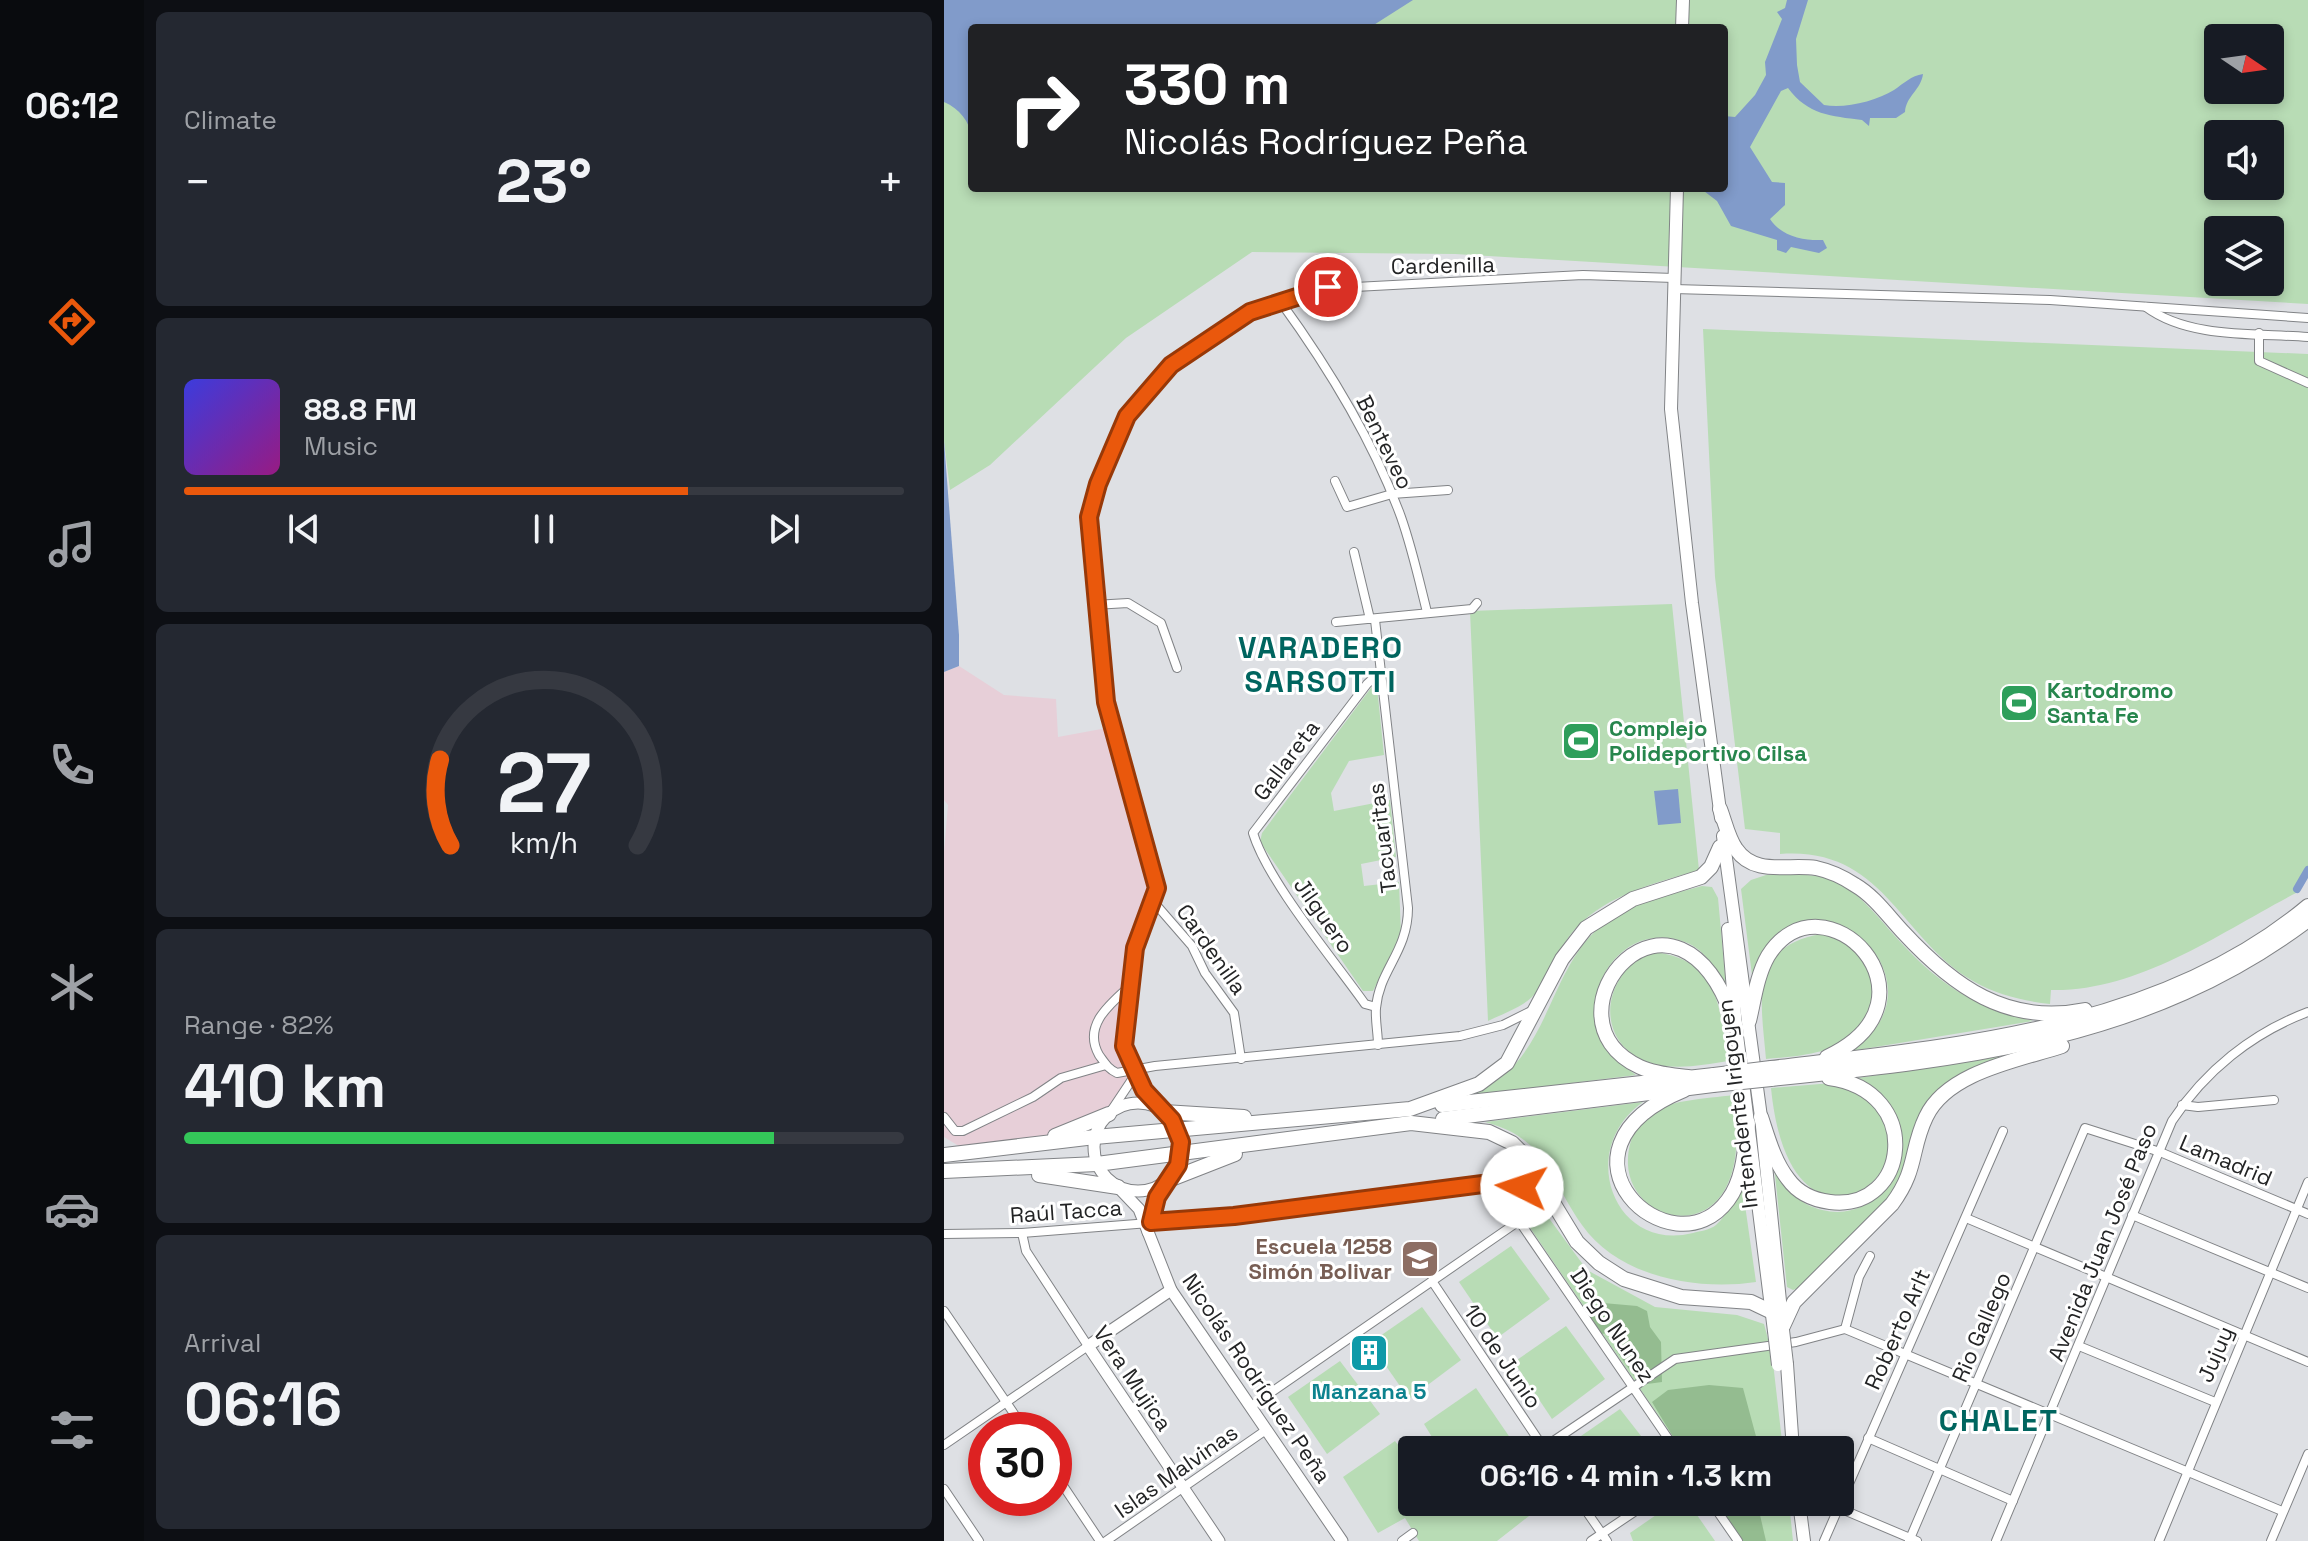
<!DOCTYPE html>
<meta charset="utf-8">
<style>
:root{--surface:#171b24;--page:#242831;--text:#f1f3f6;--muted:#9ea1a6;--line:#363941;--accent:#ea580c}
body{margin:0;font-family:"Space Grotesk",sans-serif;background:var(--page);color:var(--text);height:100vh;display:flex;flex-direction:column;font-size:30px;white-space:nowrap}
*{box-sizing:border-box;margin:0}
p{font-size:26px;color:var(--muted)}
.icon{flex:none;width:44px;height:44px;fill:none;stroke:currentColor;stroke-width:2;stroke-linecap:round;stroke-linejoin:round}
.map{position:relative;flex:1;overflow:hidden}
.panel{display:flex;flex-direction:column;gap:12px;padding:12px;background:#0d0f14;width:800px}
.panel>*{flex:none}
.hud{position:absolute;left:24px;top:24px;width:760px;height:168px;border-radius:8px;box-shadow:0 4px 12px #0003;background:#202124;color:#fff;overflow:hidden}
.needle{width:52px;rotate:103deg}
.controls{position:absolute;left:1260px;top:24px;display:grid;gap:16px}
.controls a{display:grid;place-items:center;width:80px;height:80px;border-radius:8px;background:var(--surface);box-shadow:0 4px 12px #0003;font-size:40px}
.speed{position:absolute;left:24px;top:1412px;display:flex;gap:16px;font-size:40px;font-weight:700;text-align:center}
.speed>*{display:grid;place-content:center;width:104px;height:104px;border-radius:50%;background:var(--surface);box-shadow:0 4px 12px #0003;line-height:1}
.speed .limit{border:12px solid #d22;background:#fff;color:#111}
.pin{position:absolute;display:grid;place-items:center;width:68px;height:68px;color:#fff;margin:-34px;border:4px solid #fff;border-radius:50%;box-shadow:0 2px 8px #0007}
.me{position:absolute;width:88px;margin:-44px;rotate:274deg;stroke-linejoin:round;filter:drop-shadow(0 0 6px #0008)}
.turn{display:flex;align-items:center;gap:28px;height:168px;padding:0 24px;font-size:36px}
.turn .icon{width:104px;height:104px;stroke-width:2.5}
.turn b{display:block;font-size:56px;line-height:68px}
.big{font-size:60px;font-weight:700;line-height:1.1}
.panel .card{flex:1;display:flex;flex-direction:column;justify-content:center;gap:12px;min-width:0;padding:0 28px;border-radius:12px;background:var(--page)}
.panel .dial{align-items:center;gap:0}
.dial svg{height:208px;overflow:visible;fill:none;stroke:var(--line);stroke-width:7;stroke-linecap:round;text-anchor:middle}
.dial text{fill:var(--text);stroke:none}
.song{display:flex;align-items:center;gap:24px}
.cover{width:96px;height:96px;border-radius:12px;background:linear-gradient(135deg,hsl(240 70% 55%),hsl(310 70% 35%))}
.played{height:8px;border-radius:4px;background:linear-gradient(90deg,var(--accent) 70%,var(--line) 70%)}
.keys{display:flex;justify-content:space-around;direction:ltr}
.heat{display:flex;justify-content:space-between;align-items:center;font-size:44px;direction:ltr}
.charge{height:12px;border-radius:6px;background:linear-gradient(90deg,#34c759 82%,var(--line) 0)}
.trip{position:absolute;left:454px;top:1436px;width:456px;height:80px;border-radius:8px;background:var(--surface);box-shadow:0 4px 12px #0003;font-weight:700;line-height:80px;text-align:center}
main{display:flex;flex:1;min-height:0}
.tabs{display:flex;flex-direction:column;width:144px;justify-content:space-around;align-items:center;background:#090b0e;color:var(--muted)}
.tabs .icon{width:56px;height:56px}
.tabs .active{color:var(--accent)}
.tabs b{font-size:36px;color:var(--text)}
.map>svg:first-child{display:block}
.industrial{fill:#e7cfd8}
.green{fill:#b8dcb5;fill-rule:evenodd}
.forest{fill:#94bc90}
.water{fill:#819bca}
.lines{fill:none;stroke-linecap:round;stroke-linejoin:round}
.canal{stroke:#819bca;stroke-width:8}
.street-casing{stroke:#818386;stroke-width:10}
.secondary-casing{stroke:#818386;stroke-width:13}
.primary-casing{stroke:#818386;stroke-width:14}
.highway-casing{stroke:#818386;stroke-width:16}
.street{stroke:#fff;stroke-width:8}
.secondary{stroke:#fff;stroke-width:11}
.primary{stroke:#fff;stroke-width:12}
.highway{stroke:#fff;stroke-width:14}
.primary-bridge-casing{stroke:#818386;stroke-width:14;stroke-linecap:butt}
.highway-bridge-casing{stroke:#818386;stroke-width:16;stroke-linecap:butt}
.primary-bridge{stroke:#fff;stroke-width:12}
.highway-bridge{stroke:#fff;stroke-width:14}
.route-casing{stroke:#983908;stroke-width:20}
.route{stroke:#ea580c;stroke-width:14}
.labels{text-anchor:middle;stroke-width:6;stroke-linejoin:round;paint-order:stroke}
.street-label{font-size:22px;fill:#232425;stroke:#fff}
.leisure-label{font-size:22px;font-weight:bold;fill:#27864d;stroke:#fff;text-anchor:start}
.education-label{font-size:22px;font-weight:bold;fill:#785e54;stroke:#fff;text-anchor:end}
.culture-label{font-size:22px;font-weight:bold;fill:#0d838f;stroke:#fff}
.district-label{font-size:30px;font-weight:bold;letter-spacing:2px;fill:#00655f;stroke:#fff}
</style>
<main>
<nav class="tabs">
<b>06:12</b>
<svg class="icon active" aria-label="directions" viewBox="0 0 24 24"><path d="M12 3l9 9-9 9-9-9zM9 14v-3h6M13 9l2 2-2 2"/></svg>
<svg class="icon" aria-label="music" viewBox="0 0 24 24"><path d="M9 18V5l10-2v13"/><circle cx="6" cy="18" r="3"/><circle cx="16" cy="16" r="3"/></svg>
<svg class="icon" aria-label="phone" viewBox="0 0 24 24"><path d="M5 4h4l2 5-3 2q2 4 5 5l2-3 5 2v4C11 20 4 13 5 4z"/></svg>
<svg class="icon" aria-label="climate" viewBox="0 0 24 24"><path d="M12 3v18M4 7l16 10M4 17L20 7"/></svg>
<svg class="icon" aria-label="car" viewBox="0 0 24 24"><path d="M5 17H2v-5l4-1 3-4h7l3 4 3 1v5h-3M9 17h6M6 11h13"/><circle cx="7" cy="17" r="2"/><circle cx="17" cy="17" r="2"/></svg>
<svg class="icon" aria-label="filters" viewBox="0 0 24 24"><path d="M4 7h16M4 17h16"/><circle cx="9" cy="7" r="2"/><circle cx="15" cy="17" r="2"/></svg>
</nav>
<section class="panel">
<div class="card"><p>Climate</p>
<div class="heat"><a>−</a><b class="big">23°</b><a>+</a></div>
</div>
<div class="card">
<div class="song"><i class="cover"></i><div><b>88.8 FM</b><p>Music</p></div></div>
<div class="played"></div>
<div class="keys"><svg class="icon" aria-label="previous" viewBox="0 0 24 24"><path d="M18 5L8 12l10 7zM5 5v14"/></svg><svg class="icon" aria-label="pause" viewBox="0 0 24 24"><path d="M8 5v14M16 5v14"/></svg><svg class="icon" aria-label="next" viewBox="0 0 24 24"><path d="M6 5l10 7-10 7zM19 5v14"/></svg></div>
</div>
<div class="card dial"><svg viewBox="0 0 100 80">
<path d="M14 69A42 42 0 1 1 86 69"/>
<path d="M14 69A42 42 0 0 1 10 36" stroke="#ea580c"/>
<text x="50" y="56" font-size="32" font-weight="700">27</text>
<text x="50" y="72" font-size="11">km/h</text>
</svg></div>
<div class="card"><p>Range · 82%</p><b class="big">410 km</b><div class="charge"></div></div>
<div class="card"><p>Arrival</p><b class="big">06:16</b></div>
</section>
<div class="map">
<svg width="1364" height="1541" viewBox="0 0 1364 1541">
<rect width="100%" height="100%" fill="#dee0e4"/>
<!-- industrial -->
<polygon class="industrial" points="15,666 60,695 112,699 114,737 168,727 213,888 198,921 180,1040 190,1070 165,1114 132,1129 28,1154 0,1137 0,852 4,805 0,800 0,672"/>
<!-- green -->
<g class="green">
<path d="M0,0H1364V304L511,254L308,252L182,338L46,465L6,490L0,441ZM28,28H780V188H28ZM1274,38H1326V90H1274ZM1274,134H1326V186H1274ZM1274,230H1326V282H1274Z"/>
<path d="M759,329L1364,354V877L1354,892C1278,931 1196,992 1107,990L1106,1004C1080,1001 1053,995 1029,981C956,939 940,846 836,854V833L801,829L771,577Z"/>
<path d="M728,604L755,870C712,883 664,894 632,928C614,947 604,982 588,997C578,1007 558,1014 544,1021L526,611Z"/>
<polygon points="430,684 433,687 440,755 405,761 387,793 390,811 446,800 452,857 417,864 420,886 455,882 457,935 429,991 419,991 316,842 318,833"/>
<path d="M822,875C844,875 869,872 890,881C913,890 934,917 950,935C992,982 1026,1006 1089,1021L907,1051C1004,986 886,875 830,939C819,952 815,968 809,983L797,889L807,880Z"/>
<path d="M758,886L768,887L774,898L782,986C771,969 761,949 741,942C680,919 634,988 657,1041C663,1055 680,1066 692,1075L517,1097C530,1090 549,1085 560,1075C606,1036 610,966 656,927C683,904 724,895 758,886Z"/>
<path d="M877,934C889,937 902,940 911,949C934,971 935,1019 907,1038C884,1054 849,1057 822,1059C817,1001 804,947 877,934Z"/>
<path d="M711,952C776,961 775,1006 784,1061C758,1065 730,1071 704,1062C666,1049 656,1008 677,977C680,972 683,965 688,962C694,957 703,955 711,952Z"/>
<path d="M1079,1053L992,1094L951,1192L859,1286L849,1290L843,1287L830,1166C838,1179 847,1196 862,1204C945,1245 998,1115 914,1078Z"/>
<path d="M888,1083C1040,1129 849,1312 827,1088Z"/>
<path d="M789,1095C793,1126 797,1163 780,1191C751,1239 680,1212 684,1157C685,1143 690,1128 700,1118C719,1099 764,1099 789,1095Z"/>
<path d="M699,1102C632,1149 669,1253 749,1233C756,1231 766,1230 772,1225C784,1214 791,1198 798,1184L812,1282C753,1291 674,1277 638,1225C604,1177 604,1139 541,1122Z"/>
<polygon points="593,1202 643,1270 711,1307 793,1315 820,1324 828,1354 839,1450 738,1450 580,1219"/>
<polygon points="567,1246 606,1299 553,1338 515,1282"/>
<polygon points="478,1307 517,1360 465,1399 426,1343"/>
<polygon points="622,1326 661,1379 608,1419 570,1362"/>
<polygon points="396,1361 436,1414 383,1454 344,1397"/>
<polygon points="532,1388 571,1445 563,1450 496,1450 480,1424"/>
<polygon points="676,1409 708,1450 626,1450 624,1445"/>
<polygon points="451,1441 468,1462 468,1502 576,1502 585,1516 553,1541 475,1541 461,1518 434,1533 399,1477"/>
<polygon points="731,1502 744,1502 771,1541 689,1541 686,1533"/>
<polygon points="774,1502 845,1502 849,1541 800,1541"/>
</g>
<!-- forest -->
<g class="forest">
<polygon points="659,1303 693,1306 703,1311 706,1327 717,1342 718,1382 696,1385 670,1347 670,1332 657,1334 644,1314"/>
<polygon points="765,1385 799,1388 813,1440 828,1446 828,1450 737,1450 708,1402 724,1390"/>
<polygon points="771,1502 813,1502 822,1541 790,1541"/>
</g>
<!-- water -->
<g class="water">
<path d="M0,0H469L425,28H28V137C25,121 16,109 0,102Z"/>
<path d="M843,0H864L852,39L853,65L856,82L880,105C901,109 932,101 950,90C960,83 967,76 979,74C977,90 962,96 961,112L952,118H926L925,126L918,120C887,116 864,115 844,88L837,91L806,147L828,182L841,183V205L826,219C837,236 860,241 879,240L883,248L875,253L847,247L842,253L833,250V240L787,226L773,201L756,188H780V116L791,117L811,95L822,75L821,62L838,19L833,12L841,8Z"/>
<polygon points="0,441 15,635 15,666 0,672"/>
<polygon points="734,789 737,823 714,825 710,791"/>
</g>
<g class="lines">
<!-- canal -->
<polyline class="canal" points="1353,889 1364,870"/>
<defs>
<g id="street">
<polyline points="730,289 1106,300 1364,318"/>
<path d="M336,301C384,367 429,440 457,517C468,548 475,580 483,612"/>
<path d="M1202,307C1245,339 1313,333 1364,337"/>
<polyline points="1315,333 1315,361 1364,383"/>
<polyline points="391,481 403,507 448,494 504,490"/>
<polyline points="410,552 426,619"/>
<polyline points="150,605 184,603 217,623 233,668"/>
<path d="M431,620L464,908C464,952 435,970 432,1008C431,1020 434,1033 434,1045"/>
<polyline points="392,622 528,609 533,603"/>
<path d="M208,900C196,926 174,1021 181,1048C188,1074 201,1093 220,1112"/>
<path d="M187,985C167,1003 138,1025 155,1055C161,1063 164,1069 173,1073L211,1066L516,1036L559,1025L587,1011"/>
<path d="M432,1007L421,1004C390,960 324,882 309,833L423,684L435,673"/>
<polyline points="297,1059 290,1013 261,973 248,946 208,900 213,888 162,702 145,517 175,430 206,388 258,341 306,312 373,289 639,275 730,278"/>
<polyline points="1238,1105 1254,1107 1330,1100"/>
<polyline points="165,1114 191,1075"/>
<polyline points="0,1117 11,1131 19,1131 89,1097 117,1078 162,1065"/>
<polyline points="1188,1215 1364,1288"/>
<polyline points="1022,1218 1364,1362"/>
<polyline points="575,1221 732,1450"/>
<polyline points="575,1221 578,1187 585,1163"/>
<polyline points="0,1234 78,1233 256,1219 554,1182 601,1192"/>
<polyline points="926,1256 915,1277 901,1329 1338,1511"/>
<polyline points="488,1281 601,1450"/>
<polyline points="0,1311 81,1430"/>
<polyline points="1135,1346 1271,1402"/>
<polyline points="306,1407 575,1221"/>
<polyline points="924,1438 1069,1501"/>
<polyline points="0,1445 144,1346 82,1251 78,1233"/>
<polyline points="596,1450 731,1359 852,1342 901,1329"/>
<polyline points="110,1472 156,1541"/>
<polyline points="0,1489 35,1541"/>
<polyline points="636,1502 663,1541"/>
<polyline points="767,1502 794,1541"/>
<polyline points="895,1508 973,1541"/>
<polyline points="162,1541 322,1430"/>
<polyline points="458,1541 469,1533"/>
<polyline points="647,1541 705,1502"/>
<polyline points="880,1541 1059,1131"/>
<polyline points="965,1541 1141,1128 1216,1152 1364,1214"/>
<path d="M1052,1541L1228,1121C1261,1071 1308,1033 1364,1012"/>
<polyline points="1215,1541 1364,1182"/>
<polyline points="1327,1541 1364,1454"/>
</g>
<g id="secondary">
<circle cx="194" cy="1147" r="44"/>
<polyline points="174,1187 195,1209 227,1290 398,1541"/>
<polyline points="204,1232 210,1204 220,1184"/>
<polyline points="227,1290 144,1346 275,1541"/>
</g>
<g id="primary">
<polyline points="738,28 739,0"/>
<polyline points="733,188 727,409 748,603 777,818"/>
<polyline points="779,836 817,1117 839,1330"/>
<polyline points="784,929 792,1027 830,1331"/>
<polyline points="843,1364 849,1450"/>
<polyline points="855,1502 860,1541"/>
</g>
<g id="highway">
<path d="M776,809C781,822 784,838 792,849C810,876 844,864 872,868C886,871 899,877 911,885C930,896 944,916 959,932C1009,986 1063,1026 1141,1010"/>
<path d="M805,1021C810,1000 813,975 824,956C879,869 1007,999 883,1057"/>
<path d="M827,1068C1010,1046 1216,1030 1364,906"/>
<path d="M744,1077C728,1075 711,1074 696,1067C588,1017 734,845 792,1027"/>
<path d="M827,1079C1021,1059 1203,1041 1364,920"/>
<path d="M740,1090C592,1151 728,1276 784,1200C800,1179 801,1148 804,1123"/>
<polyline points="498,1105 770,1075"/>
<polyline points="220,1112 300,1117"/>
<path d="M817,1117C824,1138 830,1161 844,1179C854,1193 870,1200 886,1202C965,1212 981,1091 885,1078"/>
<polyline points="499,1119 769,1085"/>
<polyline points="111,1136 165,1114"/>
<polyline points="0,1155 151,1137 466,1109 535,1084 563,1063 618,959 642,928 689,899 757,877 767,867 776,847"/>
<polyline points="0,1171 153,1164 467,1123 545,1132 568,1143 580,1155 633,1242 655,1263 680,1279 737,1297 807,1302 828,1312"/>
<polyline points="95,1175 174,1187"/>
<polyline points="222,1181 291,1154"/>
<path d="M839,1326L850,1302L948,1204C974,1169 966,1150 982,1117C1003,1072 1075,1060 1118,1046"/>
</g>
</defs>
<!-- street casing -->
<use href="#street" class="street-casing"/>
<!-- secondary casing -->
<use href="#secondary" class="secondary-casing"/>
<!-- primary casing -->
<use href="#primary" class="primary-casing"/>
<!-- highway casing -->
<use href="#highway" class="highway-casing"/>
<!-- street -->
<use href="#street" class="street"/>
<!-- secondary -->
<use href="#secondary" class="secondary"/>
<!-- primary -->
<use href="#primary" class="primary"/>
<!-- highway -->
<use href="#highway" class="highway"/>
<defs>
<g id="primary-bridge">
<polyline points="839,1330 843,1364"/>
<polyline points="830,1331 834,1365"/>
</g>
<g id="highway-bridge">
<polyline points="770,1075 827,1068"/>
<polyline points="769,1085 827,1079"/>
</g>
</defs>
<!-- primary-bridge casing -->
<use href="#primary-bridge" class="primary-bridge-casing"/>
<!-- highway-bridge casing -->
<use href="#highway-bridge" class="highway-bridge-casing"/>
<!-- primary-bridge -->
<use href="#primary-bridge" class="primary-bridge"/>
<!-- highway-bridge -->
<use href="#highway-bridge" class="highway-bridge"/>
</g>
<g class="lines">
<defs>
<polyline id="route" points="384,287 306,312 227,365 183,416 154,484 145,517 162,702 213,888 191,948 180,1046 200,1090 228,1120 237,1142 234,1165 213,1197 207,1222 290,1216 554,1182 578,1187"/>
</defs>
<!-- route casing -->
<use href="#route" class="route-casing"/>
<!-- route -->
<use href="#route" class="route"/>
</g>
<!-- icons -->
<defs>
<symbol id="stadium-square" viewBox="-11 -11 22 22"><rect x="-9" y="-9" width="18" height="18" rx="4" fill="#2e9e5b" stroke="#fff"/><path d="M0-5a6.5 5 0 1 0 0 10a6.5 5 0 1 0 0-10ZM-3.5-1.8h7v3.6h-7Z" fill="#fff"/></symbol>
<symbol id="school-square" viewBox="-11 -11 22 22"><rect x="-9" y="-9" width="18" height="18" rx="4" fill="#8d6e63" stroke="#fff"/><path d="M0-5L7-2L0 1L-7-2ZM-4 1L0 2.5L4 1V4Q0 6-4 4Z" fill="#fff"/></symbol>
<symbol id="building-square" viewBox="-11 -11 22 22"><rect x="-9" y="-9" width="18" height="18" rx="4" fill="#0f9aa8" stroke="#fff"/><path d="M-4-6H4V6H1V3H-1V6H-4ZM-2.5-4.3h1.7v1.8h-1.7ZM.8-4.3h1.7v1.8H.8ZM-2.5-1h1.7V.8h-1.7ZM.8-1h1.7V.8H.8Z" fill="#fff"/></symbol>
</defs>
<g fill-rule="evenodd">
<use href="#stadium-square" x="1053" y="681" width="44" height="44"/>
<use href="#stadium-square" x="615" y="719" width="44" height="44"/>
<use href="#school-square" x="454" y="1237" width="44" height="44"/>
<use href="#building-square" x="403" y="1331" width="44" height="44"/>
</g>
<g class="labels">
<!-- street labels -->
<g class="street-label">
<text transform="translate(499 265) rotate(-1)" y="8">Cardenilla</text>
<text transform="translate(441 442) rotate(64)" y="8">Benteveo</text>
<text transform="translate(342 760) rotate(-53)" y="8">Gallareta</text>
<text transform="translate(438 838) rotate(-97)" y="8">Tacuaritas</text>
<text transform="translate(380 915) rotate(55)" y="8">Jilguero</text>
<text transform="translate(268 949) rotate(55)" y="8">Cardenilla</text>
<text transform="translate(793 1104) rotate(-97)" y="8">Intendente Irigoyen</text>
<text transform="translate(1282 1160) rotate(23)" y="8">Lamadrid</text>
<text transform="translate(122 1211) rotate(-4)" y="8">Raúl Tacca</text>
<text transform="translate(1158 1242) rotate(-68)" y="8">Avenida Juan José Paso</text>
<text transform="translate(669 1325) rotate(56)" y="8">Diego Nunez</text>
<text transform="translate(1037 1327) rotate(-67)" y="8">Rio Gallego</text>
<text transform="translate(953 1329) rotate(-66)" y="8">Roberto Arlt</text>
<text transform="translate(1271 1354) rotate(-67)" y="8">Jujuy</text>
<text transform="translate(559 1356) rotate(56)" y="8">10 de Junio</text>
<text transform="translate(189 1378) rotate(56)" y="8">Vera Mujica</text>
<text transform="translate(313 1378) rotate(56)" y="8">Nicolás Rodríguez Peña</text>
<text transform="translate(232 1471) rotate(-35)" y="8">Islas Malvinas</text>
</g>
<!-- leisure labels -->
<g class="leisure-label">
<text x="1103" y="698">Kartodromo<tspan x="1103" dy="25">Santa Fe</tspan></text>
<text x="665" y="736">Complejo<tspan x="665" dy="25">Polideportivo Cilsa</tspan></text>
</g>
<!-- education labels -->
<g class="education-label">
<text x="448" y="1254">Escuela 1258<tspan x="448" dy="25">Simón Bolivar</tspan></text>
</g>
<!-- culture labels -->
<g class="culture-label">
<text x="425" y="1399">Manzana 5</text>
</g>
<!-- district labels -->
<g class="district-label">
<text x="377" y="658">VARADERO<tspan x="377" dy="34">SARSOTTI</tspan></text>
<text x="1055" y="1431">CHALET</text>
</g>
</g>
</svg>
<div class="controls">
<a><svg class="needle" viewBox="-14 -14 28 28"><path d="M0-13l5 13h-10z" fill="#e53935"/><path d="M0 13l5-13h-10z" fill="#9ea1a6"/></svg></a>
<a><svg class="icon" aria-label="sound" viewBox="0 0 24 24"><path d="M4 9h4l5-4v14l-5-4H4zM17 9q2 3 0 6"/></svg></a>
<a><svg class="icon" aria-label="layers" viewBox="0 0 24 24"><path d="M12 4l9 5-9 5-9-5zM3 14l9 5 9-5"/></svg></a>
</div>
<div class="speed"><div class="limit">30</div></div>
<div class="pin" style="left:384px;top:287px;background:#d93025"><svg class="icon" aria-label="arrive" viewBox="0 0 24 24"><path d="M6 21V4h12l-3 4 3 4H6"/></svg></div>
<svg class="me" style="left:578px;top:1187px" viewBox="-20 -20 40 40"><circle r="19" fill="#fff"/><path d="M0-13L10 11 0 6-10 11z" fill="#ea580c"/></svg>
<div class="trip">06:16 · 4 min · 1.3 km</div>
<div class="hud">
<div class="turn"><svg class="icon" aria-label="right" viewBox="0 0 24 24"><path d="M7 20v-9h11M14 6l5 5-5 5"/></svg><div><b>330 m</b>Nicolás Rodríguez Peña</div></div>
</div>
</div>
</main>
